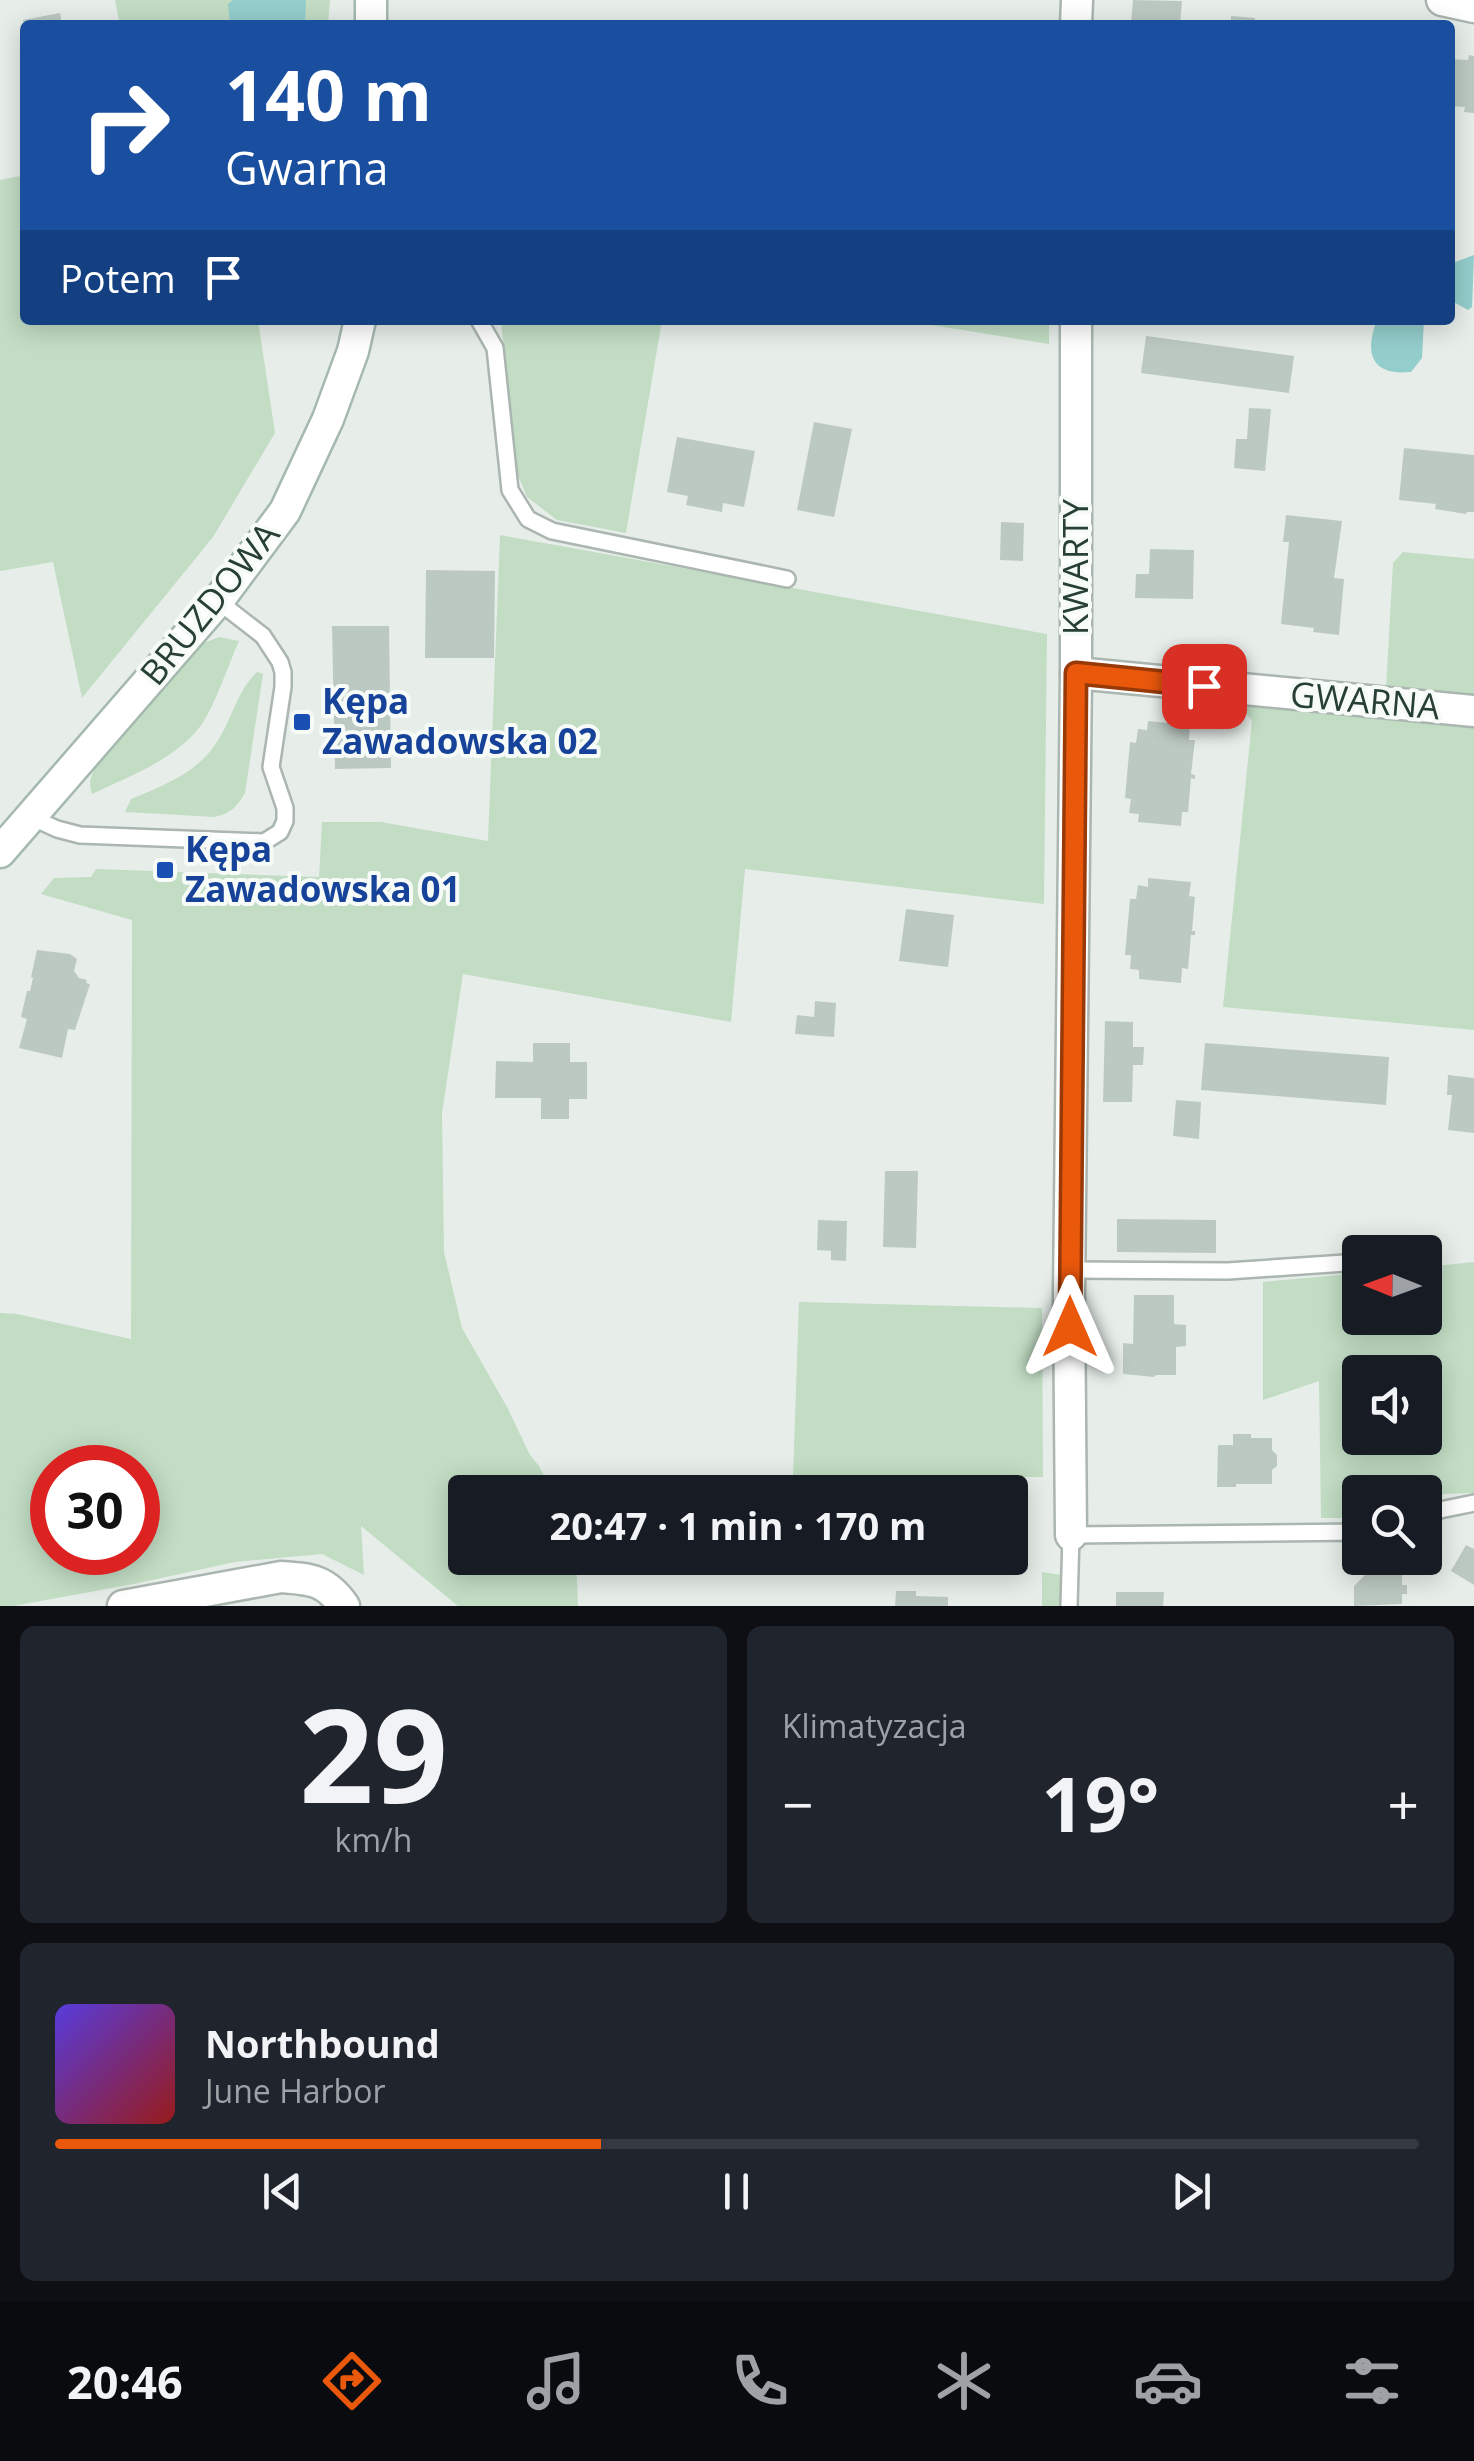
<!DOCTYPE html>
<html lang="pl">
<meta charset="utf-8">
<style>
:root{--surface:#171b24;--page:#20242c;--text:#f1f3f6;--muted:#9ea1a6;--line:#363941;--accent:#ea580c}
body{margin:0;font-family:"Open Sans",sans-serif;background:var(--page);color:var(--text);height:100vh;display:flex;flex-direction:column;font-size:38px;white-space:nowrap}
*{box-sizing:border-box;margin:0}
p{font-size:32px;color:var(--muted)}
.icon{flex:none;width:55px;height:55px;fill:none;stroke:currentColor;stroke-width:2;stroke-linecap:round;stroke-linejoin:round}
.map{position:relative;height:1606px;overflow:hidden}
.panel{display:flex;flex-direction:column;gap:20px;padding:20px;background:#0d0f14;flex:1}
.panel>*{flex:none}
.guide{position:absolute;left:20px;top:20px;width:1435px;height:305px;border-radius:10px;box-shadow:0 5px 25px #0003;background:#1a4fa0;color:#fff;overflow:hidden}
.needle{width:65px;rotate:271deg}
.buttons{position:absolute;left:1342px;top:1235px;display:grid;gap:20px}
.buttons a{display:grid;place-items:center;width:100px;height:100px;border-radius:10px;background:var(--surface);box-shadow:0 5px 25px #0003;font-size:50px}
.speed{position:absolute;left:30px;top:1445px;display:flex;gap:20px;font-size:50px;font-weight:700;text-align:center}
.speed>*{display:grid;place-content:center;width:130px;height:130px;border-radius:50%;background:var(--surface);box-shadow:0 5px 25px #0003;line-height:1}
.speed .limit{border:15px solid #d22;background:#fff;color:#111}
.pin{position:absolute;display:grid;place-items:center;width:85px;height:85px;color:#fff;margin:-42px;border-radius:20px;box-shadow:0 5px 15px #0006}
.me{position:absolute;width:110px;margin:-55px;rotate:0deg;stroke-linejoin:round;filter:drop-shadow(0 0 8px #0008)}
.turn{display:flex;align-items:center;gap:35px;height:210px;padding:0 40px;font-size:45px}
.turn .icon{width:130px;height:130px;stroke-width:2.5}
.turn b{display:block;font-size:70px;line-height:85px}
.then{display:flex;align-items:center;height:95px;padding:0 40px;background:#0003;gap:20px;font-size:38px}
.big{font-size:75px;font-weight:700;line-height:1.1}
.panel .tile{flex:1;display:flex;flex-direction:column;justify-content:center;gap:15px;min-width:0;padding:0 35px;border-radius:15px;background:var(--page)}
.panel .dial{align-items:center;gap:0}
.dial b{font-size:130px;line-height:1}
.song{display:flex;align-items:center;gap:30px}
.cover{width:120px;height:120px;border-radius:15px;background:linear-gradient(135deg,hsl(250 70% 55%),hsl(0 70% 35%))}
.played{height:10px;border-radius:5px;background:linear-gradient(90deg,var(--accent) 40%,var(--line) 40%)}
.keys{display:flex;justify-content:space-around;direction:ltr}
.heat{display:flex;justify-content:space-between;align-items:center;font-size:55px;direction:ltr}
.panel .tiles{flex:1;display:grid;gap:20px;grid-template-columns:1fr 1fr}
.tile:last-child{grid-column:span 2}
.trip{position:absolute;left:448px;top:1475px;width:580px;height:100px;border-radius:10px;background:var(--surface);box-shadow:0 5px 25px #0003;font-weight:700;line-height:100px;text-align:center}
.tabs{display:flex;height:160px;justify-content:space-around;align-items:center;background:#090b0e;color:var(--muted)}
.tabs .icon{width:70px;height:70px}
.tabs .selected{color:var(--accent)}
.tabs b{font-size:45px;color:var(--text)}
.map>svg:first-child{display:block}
.green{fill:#c2ddc4;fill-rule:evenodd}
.water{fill:#94cecc}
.building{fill:#bcc9c2}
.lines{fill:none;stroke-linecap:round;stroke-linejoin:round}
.lane-casing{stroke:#aab6af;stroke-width:20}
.street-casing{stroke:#aab6af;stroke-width:35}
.secondary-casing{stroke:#a6b9af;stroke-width:35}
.lane{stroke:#fff;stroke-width:15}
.street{stroke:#fff;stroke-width:30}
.secondary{stroke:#fff;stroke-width:30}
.route-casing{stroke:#983908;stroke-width:25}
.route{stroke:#ea580c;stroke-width:18}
.transit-dot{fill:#1a4fb4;stroke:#f7fbf8;stroke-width:4}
.labels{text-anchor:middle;stroke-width:8;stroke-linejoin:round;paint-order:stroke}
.street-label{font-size:35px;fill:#273f34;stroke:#f7fbf8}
.transit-label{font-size:35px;font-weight:bold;fill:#164399;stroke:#f7fbf8;text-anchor:start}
</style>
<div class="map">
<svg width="1474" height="1606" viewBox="0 0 1474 1606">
<rect width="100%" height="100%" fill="#e7eee9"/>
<!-- green -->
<g class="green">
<polygon points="115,0 330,0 328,25 120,25"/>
<polygon points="25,175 25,320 258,320 275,433 213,537 82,698 53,562 0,571 0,180"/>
<polygon points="501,320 662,320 626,533 557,520 527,497 515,468"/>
<polygon points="901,320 1049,320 1049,344"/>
<path d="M500,535L1047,634L1044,904L745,869L731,1022L463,974L442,1113L444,1252L462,1328L507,1407L530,1455L539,1466L552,1492H465V1558H576L578,1606H458L361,1526L364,1575L322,1554L235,1562L134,1584L13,1606H0V1313L17,1314L131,1339L132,920L41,894L54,878L91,877L96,869L319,877L322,822H381L488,841ZM52,1468H138V1552H52Z"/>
<polygon points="1403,552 1474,559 1474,700 1386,690 1393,563"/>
<path d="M219,637L239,641C229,663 213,711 199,728C172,761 130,776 92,794C88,783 91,776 96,766L204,643Z"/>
<path d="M257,672L263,674L245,793C237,807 230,814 214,817L125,812L131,799C163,786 197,773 217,742C232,719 237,691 257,672Z"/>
<polygon points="1239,704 1474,726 1474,1030 1223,1007 1252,721"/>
<path d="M1474,1262V1493L1444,1494L1425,1506V1492H1360V1518H1321L1319,1381L1263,1400V1282L1360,1273V1318H1425V1267ZM1360,1372H1425V1438H1360Z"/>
<polygon points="799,1302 1042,1308 1043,1477 793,1476"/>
<polygon points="1042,1572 1061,1575 1061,1606 1042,1606"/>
</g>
<!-- water -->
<g class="water">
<polygon points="233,0 306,0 305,25 230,25 228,4"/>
<polygon points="1474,255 1472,307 1468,310 1450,300 1450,264"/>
<path d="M1377,320H1424L1422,358L1411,372C1371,376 1364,353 1377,320Z"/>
</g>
<!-- building -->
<g class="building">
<polygon points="1133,0 1182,1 1180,25 1131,25"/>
<polygon points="60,13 62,25 24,25 23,20"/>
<polygon points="1231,16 1255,18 1254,25 1231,25"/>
<polygon points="1469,55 1474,56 1474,113 1464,112 1465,107 1450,106 1450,59 1468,60"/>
<polygon points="1146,336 1294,356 1289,393 1141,373"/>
<polygon points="1249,408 1271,409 1265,471 1234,468 1236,439 1247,439"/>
<polygon points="814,422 852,429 834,517 797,510"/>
<polygon points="677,437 755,451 744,507 723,503 722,512 686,505 688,496 667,492"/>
<polygon points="1404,448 1474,455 1474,512 1467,512 1466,514 1435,509 1436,504 1399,500"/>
<polygon points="1286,515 1342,521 1334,578 1344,579 1339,635 1313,632 1314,628 1281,624 1289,542 1283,542"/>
<polygon points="1001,522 1024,523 1023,561 1000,560"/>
<polygon points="1150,549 1194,550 1193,599 1135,598 1136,574 1149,574"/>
<polygon points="426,570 495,571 494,658 425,658"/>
<polygon points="332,626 389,626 391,768 335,769"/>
<polygon points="1148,721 1190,725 1189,740 1195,740 1191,774 1195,775 1195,779 1191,778 1188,812 1182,812 1181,826 1138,822 1139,814 1129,813 1131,799 1125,798 1130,742 1136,743 1138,729 1147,730"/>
<polygon points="1148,878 1191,882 1189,896 1195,897 1192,931 1195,931 1195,935 1191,935 1188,969 1182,968 1181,983 1139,979 1139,970 1130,969 1131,955 1125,955 1130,899 1136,899 1138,885 1148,887"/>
<polygon points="906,909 954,915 948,967 899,961"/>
<polygon points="37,950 70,954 77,959 74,971 79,978 87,980 86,983 90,984 75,1030 68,1029 62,1058 19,1048 27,1019 21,1017 27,991 30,991 33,978 31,977"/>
<polygon points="815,1001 836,1003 834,1037 795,1034 797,1015 814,1017"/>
<polygon points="1105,1021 1133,1022 1133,1047 1144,1047 1143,1065 1133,1065 1132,1102 1103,1102"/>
<polygon points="533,1043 570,1043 570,1062 587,1062 587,1099 569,1099 569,1119 541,1119 541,1098 495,1098 496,1061 533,1062"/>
<polygon points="1205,1043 1389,1057 1386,1105 1201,1090"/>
<polygon points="1448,1075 1474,1078 1474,1133 1448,1130 1452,1095 1447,1095"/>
<polygon points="1176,1100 1201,1102 1199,1139 1173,1136"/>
<polygon points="885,1171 918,1171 916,1248 883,1247"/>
<polygon points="1117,1219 1216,1220 1216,1253 1117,1252"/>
<polygon points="818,1220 847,1221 846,1261 831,1260 831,1251 817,1250"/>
<polygon points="1134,1295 1174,1295 1174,1324 1186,1325 1186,1346 1176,1347 1176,1375 1156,1375 1154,1377 1123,1374 1123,1343 1133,1344"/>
<polygon points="1233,1434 1251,1434 1251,1438 1272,1438 1272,1450 1277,1455 1277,1466 1272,1470 1272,1484 1236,1484 1236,1487 1217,1487 1218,1445 1233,1445"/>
<polygon points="1466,1545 1474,1549 1474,1585 1451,1571"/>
<polygon points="1368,1572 1402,1572 1402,1585 1407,1585 1407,1594 1402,1594 1402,1604 1354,1606 1354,1586"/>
<polygon points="896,1591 916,1591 916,1596 948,1597 948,1606 895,1606"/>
<polygon points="1116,1592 1164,1592 1163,1606 1116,1606"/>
</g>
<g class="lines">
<defs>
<g id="lane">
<polyline points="479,320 495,348 510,490 528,519 552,531 787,579"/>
<polyline points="31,817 57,829 80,835 264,842 280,832 285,821 285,808 271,767 283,687 283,672 280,662 263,636 218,601"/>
<polyline points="1070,1270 1228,1271 1360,1262"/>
<polyline points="1425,1517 1440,1510 1474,1503"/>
<polyline points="1069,1606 1071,1535 1360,1532"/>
</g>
<g id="street">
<polyline points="1442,0 1474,7"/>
<polyline points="1076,25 1077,0"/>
<polyline points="1076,673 1474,711"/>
<polyline points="1071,1535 1069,1293 1076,673 1076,320"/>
<path d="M123,1606L281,1577C311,1579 326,1580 344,1606"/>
</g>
<g id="secondary">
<polyline points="371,0 371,25"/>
<polyline points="0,852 218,601 285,511 328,419 353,351 360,320"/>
</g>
</defs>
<!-- lane casing -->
<use href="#lane" class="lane-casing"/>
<!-- street casing -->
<use href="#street" class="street-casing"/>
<!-- secondary casing -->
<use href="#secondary" class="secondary-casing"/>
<!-- lane -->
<use href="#lane" class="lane"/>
<!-- street -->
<use href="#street" class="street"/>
<!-- secondary -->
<use href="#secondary" class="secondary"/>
</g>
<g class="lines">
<defs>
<polyline id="route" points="1070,1327 1076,673 1204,686"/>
</defs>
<!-- route casing -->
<use href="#route" class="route-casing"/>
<!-- route -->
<use href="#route" class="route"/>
</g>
<!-- markers -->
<g class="transit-dot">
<rect x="292" y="712" width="20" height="20" rx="5"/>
<rect x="155" y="860" width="20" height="20" rx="5"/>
</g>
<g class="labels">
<!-- street labels -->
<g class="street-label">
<text transform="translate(1076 567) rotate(-90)" y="12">KWARTY</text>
<text transform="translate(210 604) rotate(-51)" y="12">BRUZDOWA</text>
<text transform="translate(1365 701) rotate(5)" y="12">GWARNA</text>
</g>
<!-- transit labels -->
<g class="transit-label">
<text x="322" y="714">Kępa<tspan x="322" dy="40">Zawadowska 02</tspan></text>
<text x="185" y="862">Kępa<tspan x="185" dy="40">Zawadowska 01</tspan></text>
</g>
</g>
</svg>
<div class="buttons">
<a><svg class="needle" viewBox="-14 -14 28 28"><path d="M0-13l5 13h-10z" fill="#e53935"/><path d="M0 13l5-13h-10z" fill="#9ea1a6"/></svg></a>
<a><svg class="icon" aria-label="sound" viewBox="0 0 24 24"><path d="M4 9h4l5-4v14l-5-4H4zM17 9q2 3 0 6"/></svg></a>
<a><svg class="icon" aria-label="search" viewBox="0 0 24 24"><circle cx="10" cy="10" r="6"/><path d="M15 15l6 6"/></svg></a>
</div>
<div class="speed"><div class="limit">30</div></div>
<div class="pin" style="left:1204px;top:686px;background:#d93025"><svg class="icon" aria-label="arrive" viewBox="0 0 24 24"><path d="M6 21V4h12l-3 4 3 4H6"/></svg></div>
<svg class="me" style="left:1070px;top:1327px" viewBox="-20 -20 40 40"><path d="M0-17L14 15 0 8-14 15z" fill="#ea580c" stroke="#fff" stroke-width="4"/></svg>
<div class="trip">20:47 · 1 min · 170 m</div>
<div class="guide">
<div class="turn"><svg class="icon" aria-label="right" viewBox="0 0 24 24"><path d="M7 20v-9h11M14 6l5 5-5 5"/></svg><div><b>140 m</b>Gwarna</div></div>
<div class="then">Potem<svg class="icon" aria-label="arrive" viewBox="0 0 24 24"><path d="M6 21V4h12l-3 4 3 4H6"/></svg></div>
</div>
</div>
<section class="panel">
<div class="tiles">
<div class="tile dial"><b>29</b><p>km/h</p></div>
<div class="tile"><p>Klimatyzacja</p>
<div class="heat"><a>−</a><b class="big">19°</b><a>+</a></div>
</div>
<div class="tile">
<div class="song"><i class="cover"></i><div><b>Northbound</b><p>June Harbor</p></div></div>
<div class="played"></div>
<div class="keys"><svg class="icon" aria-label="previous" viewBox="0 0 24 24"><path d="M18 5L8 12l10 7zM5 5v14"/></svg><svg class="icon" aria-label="pause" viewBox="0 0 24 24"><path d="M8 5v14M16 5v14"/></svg><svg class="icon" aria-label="next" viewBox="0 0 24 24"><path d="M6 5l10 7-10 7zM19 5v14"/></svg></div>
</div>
</div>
</section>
<nav class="tabs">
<b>20:46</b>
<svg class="icon selected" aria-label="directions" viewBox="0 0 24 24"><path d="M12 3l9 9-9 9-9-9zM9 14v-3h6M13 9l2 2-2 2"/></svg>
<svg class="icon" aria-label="music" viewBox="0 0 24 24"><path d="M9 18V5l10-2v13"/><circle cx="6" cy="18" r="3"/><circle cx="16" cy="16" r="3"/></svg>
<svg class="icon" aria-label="phone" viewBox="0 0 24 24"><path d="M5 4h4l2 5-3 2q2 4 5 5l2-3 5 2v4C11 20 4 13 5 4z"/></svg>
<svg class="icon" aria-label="climate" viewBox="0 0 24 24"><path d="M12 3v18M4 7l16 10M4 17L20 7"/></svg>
<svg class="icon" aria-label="car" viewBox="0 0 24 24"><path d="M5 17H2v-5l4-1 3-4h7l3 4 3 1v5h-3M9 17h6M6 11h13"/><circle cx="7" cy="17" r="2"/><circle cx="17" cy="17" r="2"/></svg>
<svg class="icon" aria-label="filters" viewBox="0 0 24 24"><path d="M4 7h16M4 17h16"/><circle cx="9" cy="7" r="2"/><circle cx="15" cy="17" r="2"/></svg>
</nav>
